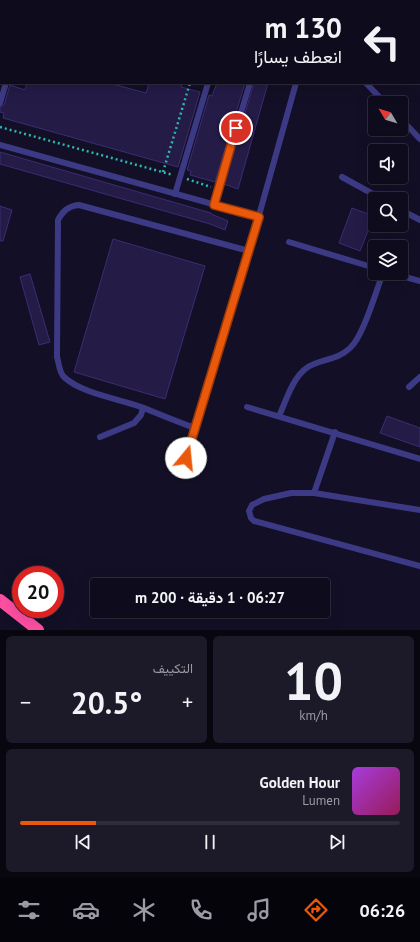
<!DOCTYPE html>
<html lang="ar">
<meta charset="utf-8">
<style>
:root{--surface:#0e0b1c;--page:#1c1929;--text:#f1f3f6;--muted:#9b9ba3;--line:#2e2b3b;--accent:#ea580c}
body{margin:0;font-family:"PT Sans",Vazirmatn,sans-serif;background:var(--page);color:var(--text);direction:rtl;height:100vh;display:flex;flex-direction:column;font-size:15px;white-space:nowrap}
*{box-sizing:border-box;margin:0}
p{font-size:13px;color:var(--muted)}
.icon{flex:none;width:22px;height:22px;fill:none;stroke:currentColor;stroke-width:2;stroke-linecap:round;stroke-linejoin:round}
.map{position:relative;height:630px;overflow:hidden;direction:ltr}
.side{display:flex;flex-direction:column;gap:6px;padding:6px;background:#08060f;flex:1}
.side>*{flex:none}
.banner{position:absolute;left:0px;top:0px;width:420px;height:84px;box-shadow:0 4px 16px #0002,0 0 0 1px var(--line);direction:rtl;background:#0e0b1c;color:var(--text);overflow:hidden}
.needle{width:26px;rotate:308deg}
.tools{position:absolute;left:368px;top:96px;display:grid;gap:8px}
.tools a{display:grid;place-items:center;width:40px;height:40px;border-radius:4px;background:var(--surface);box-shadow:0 4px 16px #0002,0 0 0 1px var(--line);font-size:20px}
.speed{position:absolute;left:12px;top:566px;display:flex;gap:8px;font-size:20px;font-weight:700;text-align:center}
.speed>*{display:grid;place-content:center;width:52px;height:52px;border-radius:50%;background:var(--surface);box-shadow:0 4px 16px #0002,0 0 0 1px var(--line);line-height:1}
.speed .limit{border:6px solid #d22;background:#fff;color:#111}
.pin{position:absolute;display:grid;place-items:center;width:34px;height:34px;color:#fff;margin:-17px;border:2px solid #fff;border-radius:50%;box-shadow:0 1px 4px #0007}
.me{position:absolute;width:44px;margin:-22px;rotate:17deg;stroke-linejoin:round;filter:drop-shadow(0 0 3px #0008)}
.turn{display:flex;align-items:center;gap:14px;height:84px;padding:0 12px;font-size:18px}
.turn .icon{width:52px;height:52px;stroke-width:2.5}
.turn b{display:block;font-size:28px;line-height:34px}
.big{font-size:30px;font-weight:700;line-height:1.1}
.side .card{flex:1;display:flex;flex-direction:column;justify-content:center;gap:6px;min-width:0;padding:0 14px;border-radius:6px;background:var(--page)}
.side .dial{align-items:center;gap:0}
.dial b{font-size:52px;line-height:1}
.song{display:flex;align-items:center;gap:12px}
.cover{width:48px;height:48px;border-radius:6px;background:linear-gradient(135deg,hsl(280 70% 55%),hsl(330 70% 35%))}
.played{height:4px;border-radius:2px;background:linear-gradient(90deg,var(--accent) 20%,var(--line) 20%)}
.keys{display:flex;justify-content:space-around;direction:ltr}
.heat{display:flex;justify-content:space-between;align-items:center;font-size:22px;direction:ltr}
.side .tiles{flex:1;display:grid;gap:6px;grid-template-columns:1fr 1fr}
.card:last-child{grid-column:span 2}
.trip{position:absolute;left:90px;top:578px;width:240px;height:40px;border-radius:4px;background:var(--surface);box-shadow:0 4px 16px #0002,0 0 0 1px var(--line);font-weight:700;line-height:40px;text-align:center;direction:rtl}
.dock{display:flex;height:64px;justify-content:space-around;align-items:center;background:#06040b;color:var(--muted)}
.dock .icon{width:28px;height:28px}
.dock .current{color:var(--accent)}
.dock b{font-size:18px;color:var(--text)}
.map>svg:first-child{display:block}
.building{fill:#241b47;stroke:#3b2d73}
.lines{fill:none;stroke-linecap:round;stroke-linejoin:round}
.path{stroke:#2fb8b0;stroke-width:2.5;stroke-dasharray:2 3;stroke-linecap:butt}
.service{stroke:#3d3a85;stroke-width:6}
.motorway{stroke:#ff4fa3;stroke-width:12}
.route-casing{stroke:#983908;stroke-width:10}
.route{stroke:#ea580c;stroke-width:7}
</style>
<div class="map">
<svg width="420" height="630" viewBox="0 0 420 630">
<rect width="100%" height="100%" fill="#130f26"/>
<!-- building -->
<g class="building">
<polygon points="27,83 109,83 146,93 149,83 183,83 181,87 200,92 178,167 3,118 4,113 0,112 0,107 4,105 10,85 25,90"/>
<polygon points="217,83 245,83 215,182 190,175 191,171 187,170 209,95 212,96"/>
<polygon points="254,83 268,83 238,189 224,184"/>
<polygon points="0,152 211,213 211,214 228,221 225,230 210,224 0,164"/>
<polygon points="0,206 12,210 3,241 0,241"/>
<polygon points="352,208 374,216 360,251 339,243"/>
<polygon points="113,239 205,266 165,399 74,372"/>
<polygon points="30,274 50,342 39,345 20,277"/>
<polygon points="387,416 420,428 420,447 380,433"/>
</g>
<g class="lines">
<!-- path -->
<g class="path">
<polyline points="0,24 1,25"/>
<polyline points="0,127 173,175"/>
<polyline points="163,172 190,83"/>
<polyline points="187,179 211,187"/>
</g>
<!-- service -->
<g class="service">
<polyline points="388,0 391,1"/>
<polyline points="29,1 29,0"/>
<polyline points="111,1 111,0"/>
<polyline points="152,1 152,0"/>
<polyline points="231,1 232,0"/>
<polyline points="274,1 274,0"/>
<polyline points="321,1 321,0"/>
<polyline points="380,1 383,0"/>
<polyline points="419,11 420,11"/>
<polyline points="419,73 420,74"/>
<polyline points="366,83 385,103"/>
<polyline points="0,103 6,83"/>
<polyline points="401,119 420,139"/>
<polyline points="0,145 259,217"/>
<polyline points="342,177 382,199"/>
<polyline points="175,194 208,83"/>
<polyline points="213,205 250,83"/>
<polyline points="401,210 420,220"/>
<polyline points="289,242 375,268"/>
<polyline points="391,273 420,281"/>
<polyline points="409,387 420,377"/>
<polyline points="247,407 420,459"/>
<path d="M279,416C287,399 294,371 314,364C326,359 340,358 350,348C363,337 376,291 383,273"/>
<path d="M195,428C178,422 161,415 144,408C121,399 82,394 64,377C59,372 59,363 57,357L58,220C63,211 68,206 79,205L249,251"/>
<polyline points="100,437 134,423 141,415 143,408"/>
<polyline points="186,459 249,251 296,83"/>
<polyline points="314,493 335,432"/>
<polyline points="420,510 314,493 291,493 264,499 252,505 249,511 251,518 254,521 420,566"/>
</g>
<!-- motorway -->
<polyline class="motorway" points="0,600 38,630"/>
</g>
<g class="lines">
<defs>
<polyline id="route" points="186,458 259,217 214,205 236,128"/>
</defs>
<!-- route casing -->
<use href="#route" class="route-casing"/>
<!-- route -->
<use href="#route" class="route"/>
</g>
</svg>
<div class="tools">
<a><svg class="needle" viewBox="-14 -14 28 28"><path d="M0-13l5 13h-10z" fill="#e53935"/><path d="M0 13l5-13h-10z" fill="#9b9ba3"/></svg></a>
<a><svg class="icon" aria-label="sound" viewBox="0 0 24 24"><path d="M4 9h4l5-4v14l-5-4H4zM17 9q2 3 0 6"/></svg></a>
<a><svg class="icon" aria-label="search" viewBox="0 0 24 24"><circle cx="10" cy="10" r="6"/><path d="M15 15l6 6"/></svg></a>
<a><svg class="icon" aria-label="layers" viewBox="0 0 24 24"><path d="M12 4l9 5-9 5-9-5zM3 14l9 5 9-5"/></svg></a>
</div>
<div class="speed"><div class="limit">20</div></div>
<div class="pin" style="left:236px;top:128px;background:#d93025"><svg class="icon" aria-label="arrive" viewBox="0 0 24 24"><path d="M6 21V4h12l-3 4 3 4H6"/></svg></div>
<svg class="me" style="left:186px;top:458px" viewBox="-20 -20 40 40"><circle r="19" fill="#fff"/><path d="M0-13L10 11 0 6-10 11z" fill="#ea580c"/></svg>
<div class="trip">06:27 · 1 دقيقة · 200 m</div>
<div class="banner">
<div class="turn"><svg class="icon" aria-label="left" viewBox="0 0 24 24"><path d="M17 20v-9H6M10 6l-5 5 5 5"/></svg><div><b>130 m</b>انعطف يسارًا</div></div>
</div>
</div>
<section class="side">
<div class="tiles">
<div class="card dial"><b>10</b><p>km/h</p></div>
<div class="card"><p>التكييف</p>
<div class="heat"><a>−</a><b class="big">20.5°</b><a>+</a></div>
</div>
<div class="card">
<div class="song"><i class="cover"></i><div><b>Golden Hour</b><p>Lumen</p></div></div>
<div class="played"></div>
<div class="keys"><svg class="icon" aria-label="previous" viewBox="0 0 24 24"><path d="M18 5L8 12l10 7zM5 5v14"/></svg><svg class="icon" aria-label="pause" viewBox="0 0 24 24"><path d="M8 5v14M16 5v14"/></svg><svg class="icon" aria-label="next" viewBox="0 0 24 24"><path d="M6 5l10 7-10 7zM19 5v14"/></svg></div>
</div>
</div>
</section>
<nav class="dock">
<b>06:26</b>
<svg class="icon current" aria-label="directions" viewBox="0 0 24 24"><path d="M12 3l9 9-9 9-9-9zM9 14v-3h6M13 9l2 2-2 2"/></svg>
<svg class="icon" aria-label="music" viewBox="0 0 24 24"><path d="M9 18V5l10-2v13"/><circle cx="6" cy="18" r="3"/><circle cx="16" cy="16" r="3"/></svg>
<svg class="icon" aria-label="phone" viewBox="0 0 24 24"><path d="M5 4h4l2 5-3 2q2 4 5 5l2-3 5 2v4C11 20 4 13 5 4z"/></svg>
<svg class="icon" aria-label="climate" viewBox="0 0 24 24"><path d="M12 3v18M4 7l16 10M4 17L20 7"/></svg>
<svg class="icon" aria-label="car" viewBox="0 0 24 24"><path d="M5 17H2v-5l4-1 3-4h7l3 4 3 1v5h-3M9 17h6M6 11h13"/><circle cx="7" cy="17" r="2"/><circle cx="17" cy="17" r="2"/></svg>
<svg class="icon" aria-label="filters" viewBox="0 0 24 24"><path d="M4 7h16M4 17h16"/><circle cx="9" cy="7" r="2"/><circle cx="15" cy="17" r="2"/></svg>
</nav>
